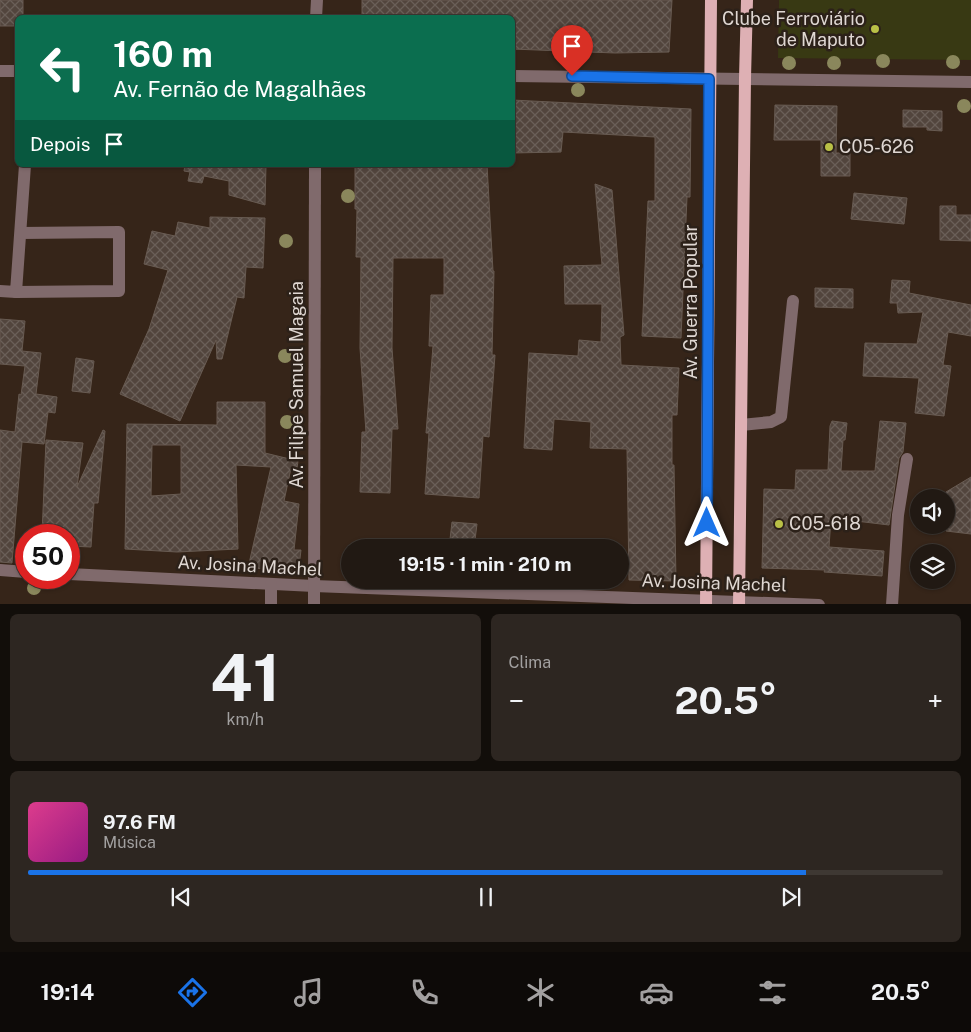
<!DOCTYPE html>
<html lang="pt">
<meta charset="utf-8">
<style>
:root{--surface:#211913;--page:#2d2621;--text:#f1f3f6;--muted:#a2a0a0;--line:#3e3833;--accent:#1a73e8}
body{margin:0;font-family:"Public Sans",sans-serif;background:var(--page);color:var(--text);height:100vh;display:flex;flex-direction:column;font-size:19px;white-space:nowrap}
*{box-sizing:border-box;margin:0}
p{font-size:16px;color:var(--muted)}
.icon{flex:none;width:28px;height:28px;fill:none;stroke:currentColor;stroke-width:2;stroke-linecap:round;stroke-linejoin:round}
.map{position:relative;height:604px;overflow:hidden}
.panel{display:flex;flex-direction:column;gap:10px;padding:10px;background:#120e0a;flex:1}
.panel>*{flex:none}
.top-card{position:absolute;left:15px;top:15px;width:500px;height:152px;border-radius:8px;box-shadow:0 1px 4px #0004,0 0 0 1px var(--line);background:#0b6e4f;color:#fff;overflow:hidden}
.controls{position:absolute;left:910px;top:489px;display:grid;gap:10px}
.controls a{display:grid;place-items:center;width:45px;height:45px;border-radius:50%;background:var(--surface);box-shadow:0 1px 4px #0004,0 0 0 1px var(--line);font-size:25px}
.speed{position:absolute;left:15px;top:524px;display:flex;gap:10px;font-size:25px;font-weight:700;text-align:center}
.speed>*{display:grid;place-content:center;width:65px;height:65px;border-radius:50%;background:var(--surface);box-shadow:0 1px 4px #0004,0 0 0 1px var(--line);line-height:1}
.speed .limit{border:8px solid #d22;background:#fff;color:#111}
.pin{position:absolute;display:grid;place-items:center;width:42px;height:42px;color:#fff;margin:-51px -21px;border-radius:50% 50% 50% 0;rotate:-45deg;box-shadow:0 0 5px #0007}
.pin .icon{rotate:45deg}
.me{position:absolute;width:55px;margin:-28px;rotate:0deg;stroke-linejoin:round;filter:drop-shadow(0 0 4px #0008)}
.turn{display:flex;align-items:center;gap:18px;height:105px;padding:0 15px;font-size:22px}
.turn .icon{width:65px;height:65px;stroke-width:2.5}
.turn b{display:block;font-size:35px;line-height:42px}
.then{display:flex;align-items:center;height:48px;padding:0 15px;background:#0003;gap:10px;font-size:19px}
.big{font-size:38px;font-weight:700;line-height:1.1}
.panel .widget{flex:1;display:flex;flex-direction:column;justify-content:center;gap:8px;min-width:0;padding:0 18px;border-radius:8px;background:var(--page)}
.panel .dial{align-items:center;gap:0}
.dial b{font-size:65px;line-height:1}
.song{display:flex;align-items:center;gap:15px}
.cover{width:60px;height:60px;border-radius:8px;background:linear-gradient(135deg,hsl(330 70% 55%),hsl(310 70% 35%))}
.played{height:5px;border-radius:2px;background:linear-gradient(90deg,var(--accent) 85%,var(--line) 85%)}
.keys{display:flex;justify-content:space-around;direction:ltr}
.heat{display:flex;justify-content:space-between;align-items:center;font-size:28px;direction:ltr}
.panel .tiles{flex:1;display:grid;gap:10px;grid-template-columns:1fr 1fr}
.widget:last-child{grid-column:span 2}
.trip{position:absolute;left:341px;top:539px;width:288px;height:50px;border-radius:25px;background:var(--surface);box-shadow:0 1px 4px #0004,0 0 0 1px var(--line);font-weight:700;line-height:50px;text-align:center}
.tab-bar{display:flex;height:80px;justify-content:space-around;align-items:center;background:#0d0a08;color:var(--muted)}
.tab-bar .icon{width:35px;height:35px}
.tab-bar .current{color:var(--accent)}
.tab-bar b{font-size:22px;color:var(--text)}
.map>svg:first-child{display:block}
.built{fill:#362519;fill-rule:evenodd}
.pitch{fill:#383913}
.building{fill:url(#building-cross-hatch);stroke:#685b52;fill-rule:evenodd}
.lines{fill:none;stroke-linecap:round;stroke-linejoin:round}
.minor{stroke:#806a6c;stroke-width:12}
.major{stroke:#deb0b4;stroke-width:12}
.tree{fill:#8a875c}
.route-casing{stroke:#114b97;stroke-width:12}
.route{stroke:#1a73e8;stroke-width:9}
.poi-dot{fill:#b9c046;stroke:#2c2119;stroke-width:2}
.labels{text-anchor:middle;stroke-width:5;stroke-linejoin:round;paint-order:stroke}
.poi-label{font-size:18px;fill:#dfd7d2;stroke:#2c2119;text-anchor:start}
.street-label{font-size:18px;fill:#dfd7d2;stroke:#2c2119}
</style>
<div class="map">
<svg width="971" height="605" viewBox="0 0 971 605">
<defs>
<pattern id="building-cross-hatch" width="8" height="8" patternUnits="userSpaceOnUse" patternTransform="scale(1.25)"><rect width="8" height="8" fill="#52453d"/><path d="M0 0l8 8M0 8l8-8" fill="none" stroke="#6a5f58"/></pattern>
</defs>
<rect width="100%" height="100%" fill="#2c2119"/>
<!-- built -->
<path class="built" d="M0,0H971V604H0ZM18,18H512V165H18ZM919,498H946V525H919ZM26,535H69V578H26ZM350,548H620V580H350ZM919,552H946V580H919Z"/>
<!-- pitch -->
<polygon class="pitch" points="779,0 971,0 971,60 778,58"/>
<!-- building -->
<g class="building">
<polygon points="0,0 23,0 23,18 18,18 18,26 0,26"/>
<polygon points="362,0 672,0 669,52 615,53 512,49 512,18 362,18"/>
<polygon points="512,100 691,109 690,197 687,197 681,338 642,336 648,201 655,201 655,137 563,132 561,152 512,153"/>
<polygon points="775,105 837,106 836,153 850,153 850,176 821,176 821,140 774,140"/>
<polygon points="903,110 942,111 942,131 927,130 927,127 903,127"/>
<polygon points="185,165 266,165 265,205 229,195 229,181 204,176 202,183 188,181 190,172 184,171"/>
<polygon points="355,165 487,165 493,271 494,271 492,355 495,355 489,437 483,436 479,498 425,494 429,433 426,433 433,346 429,346 431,295 444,295 444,258 393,258 392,348 398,429 392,429 390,493 360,492 362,432 366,432 360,348 361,257 356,257 357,209 355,209"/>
<polygon points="595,184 612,190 624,335 620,337 621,365 679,368 677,415 672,415 672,465 674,465 676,581 629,580 627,449 590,448 591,422 554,419 552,450 524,448 529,353 578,356 579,340 601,342 602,304 565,304 564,266 602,265"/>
<polygon points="854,193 907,198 904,224 851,219"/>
<polygon points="940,206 956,206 956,215 971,215 971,241 940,240"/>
<polygon points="210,217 265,218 263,268 246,267 244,298 237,297 222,359 217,359 216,340 180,421 120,394 149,329 168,270 144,264 152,231 175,236 178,222 210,228"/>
<polygon points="892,280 910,281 909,293 971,305 971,336 948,332 943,365 951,366 944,416 915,413 919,378 863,376 865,343 917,344 923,312 898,313 897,303 890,303"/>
<polygon points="815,288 853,289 853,308 815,307"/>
<polygon points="0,319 25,321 22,351 41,353 36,394 57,397 55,413 48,412 44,444 22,442 12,563 0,562 0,430 15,432 19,394 21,395 25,366 0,364"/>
<polygon points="76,358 94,361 90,393 72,391"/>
<path d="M217,402H265V453L298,461L297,468H291L284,501L299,504L294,550H301L298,575L277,574V569L248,568L271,467L236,465L238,549L177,552L125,549L127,424L217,425ZM152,445H181V494L151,496Z"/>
<polygon points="832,421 847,423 845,440 843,440 841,471 875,471 880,421 906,423 903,452 899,458 889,525 831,518 829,547 884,551 882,576 824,572 825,570 762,568 764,489 795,490 796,470 828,470 830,426"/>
<polygon points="103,430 105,431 98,503 94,503 91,547 69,546 69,535 42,535 46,440 83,443 77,487"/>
<polygon points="971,477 971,534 946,531 946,492"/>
<polygon points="452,522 477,524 474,548 449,548"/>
</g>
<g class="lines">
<!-- minor -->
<g class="minor">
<polyline points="316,18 317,0"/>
<polyline points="0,71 18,71"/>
<polyline points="512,76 971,82"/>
<polyline points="0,291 16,292 25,165"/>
<polyline points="16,292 119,291 119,232 21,233"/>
<polyline points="741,425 771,422 781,417 793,301"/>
<polyline points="0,570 26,572"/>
<polyline points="69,574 314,586 819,605"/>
<polyline points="271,605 271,584"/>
<polyline points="314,605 315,165"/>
<polyline points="892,605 898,515 907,459"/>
</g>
<!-- major -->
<g class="major">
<polyline points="706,605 711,0"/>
<polyline points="739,605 745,78 747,0"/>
</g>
</g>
<!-- trees -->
<g class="tree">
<circle cx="564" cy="57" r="7"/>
<circle cx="883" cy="61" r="7"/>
<circle cx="953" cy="62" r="7"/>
<circle cx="789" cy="63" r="7"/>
<circle cx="834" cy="63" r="7"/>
<circle cx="578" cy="90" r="7"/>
<circle cx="964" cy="106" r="7"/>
<circle cx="348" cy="196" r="7"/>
<circle cx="286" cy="241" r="7"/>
<circle cx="285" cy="356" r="7"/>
<circle cx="287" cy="422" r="7"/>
<circle cx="34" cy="588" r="7"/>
</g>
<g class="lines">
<defs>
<polyline id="route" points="572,76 709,79 707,523"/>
</defs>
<!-- route casing -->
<use href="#route" class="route-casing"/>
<!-- route -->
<use href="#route" class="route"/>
</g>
<!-- markers -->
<g class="poi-dot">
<circle cx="875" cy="29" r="5"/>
<circle cx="829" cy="147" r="5"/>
<circle cx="779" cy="524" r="5"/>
</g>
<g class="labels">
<!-- poi labels -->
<g class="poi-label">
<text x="865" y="25" text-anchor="end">Clube Ferroviário<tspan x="865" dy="21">de Maputo</tspan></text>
<text x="839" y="153">C05-626</text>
<text x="789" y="530">C05-618</text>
</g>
<!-- street labels -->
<g class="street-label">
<text transform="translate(691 302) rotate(-90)" y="6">Av. Guerra Popular</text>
<text transform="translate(297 385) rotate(-90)" y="6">Av. Filipe Samuel Magaia</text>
<text transform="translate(250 566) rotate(3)" y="6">Av. Josina Machel</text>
<text transform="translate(714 583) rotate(2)" y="6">Av. Josina Machel</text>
</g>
</g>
</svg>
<div class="controls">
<a><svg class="icon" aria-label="sound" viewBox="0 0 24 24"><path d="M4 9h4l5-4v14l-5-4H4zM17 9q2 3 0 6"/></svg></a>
<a><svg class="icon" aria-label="layers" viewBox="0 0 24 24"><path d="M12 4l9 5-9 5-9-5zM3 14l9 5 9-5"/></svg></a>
</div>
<div class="speed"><div class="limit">50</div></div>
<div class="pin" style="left:572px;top:76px;background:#d93025"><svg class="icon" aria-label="arrive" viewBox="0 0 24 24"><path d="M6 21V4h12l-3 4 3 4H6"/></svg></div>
<svg class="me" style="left:707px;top:523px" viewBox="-20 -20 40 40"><path d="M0-17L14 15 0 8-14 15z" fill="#1a73e8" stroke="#fff" stroke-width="4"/></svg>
<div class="trip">19:15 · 1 min · 210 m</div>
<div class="top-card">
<div class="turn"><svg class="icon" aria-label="left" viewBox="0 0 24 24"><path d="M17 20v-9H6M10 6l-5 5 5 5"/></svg><div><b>160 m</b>Av. Fernão de Magalhães</div></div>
<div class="then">Depois<svg class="icon" aria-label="arrive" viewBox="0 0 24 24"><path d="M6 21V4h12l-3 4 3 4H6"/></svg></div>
</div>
</div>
<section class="panel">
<div class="tiles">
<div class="widget dial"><b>41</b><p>km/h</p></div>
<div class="widget"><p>Clima</p>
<div class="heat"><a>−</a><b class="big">20.5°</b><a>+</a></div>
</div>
<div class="widget">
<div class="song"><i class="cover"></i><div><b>97.6 FM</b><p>Música</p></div></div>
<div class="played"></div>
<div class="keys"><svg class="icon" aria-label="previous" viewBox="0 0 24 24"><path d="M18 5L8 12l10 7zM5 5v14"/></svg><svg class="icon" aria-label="pause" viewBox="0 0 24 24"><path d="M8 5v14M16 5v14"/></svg><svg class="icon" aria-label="next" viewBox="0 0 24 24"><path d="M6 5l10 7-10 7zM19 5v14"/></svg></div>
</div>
</div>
</section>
<nav class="tab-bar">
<b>19:14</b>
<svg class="icon current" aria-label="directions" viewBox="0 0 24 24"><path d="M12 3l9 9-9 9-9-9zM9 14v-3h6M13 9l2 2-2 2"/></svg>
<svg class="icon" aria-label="music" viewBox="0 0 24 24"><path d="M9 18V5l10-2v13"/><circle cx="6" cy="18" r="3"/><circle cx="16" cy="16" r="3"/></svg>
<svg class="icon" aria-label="phone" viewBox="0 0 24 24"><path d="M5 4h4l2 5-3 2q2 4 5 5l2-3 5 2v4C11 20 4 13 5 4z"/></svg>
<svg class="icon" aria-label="climate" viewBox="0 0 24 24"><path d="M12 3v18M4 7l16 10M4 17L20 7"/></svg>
<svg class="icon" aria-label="car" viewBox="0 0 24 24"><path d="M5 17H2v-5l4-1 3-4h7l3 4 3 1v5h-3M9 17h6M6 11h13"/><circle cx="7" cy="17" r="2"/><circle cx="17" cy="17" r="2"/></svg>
<svg class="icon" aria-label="filters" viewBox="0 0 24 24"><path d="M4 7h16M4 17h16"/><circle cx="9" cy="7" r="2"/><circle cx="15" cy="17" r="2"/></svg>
<b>20.5°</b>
</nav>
